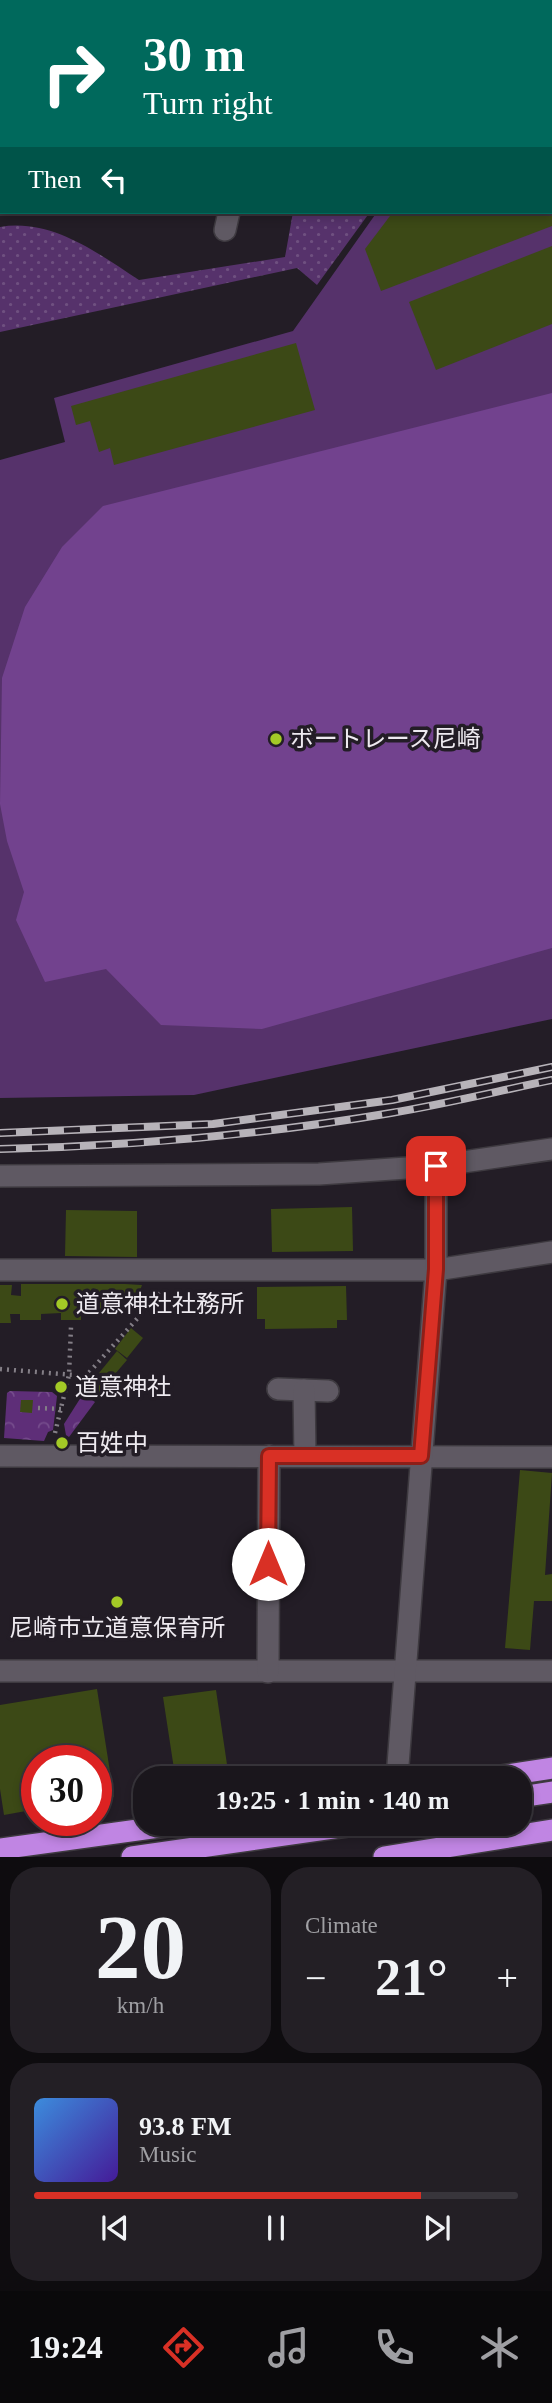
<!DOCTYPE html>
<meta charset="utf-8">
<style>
:root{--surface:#1a161c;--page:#231f25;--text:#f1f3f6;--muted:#9f9fa3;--line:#38353b;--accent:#d93025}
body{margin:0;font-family:"Times New Roman","Noto Sans JP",serif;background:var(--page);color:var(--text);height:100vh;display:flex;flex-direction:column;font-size:26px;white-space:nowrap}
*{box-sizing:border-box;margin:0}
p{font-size:23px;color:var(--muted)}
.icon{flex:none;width:38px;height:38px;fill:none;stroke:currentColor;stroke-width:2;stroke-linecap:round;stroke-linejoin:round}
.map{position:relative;height:1857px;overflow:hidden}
.drawer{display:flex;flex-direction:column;gap:10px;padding:10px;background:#0e0c0f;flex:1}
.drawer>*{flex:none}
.guide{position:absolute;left:0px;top:0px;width:553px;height:214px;box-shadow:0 4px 10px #0003,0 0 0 2px var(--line);background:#00695c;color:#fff;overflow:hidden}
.speed{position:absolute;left:21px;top:1745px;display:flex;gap:14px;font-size:35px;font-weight:700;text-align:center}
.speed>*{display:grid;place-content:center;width:91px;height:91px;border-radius:50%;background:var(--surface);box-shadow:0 4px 10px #0003,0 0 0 2px var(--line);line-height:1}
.speed .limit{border:10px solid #d22;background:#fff;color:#111}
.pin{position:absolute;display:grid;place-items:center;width:60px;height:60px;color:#fff;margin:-30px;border-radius:14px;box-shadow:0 4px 10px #0006}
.me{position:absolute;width:77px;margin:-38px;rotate:0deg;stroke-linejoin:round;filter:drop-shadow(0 0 5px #0008)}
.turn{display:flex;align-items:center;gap:24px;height:147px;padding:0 28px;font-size:32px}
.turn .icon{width:91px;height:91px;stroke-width:2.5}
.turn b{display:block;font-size:49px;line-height:60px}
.then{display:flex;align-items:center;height:66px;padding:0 28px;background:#0003;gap:14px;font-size:26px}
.big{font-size:52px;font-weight:700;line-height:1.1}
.drawer .tile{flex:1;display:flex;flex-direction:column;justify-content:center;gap:10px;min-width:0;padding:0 24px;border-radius:28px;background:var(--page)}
.drawer .dial{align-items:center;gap:0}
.dial b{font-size:91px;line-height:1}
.song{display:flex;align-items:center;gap:21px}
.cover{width:84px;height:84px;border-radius:10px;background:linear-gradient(135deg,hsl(210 70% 55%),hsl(260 70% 35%))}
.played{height:7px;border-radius:4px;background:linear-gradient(90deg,var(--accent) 80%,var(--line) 80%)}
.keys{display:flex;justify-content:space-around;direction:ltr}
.heat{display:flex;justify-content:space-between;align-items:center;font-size:38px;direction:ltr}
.drawer .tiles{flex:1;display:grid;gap:10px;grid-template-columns:1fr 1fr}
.tile:last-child{grid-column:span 2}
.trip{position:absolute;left:133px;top:1766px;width:399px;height:70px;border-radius:28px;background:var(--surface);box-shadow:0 4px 10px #0003,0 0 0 2px var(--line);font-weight:700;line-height:70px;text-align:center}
.tab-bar{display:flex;height:112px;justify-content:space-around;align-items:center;background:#0a090b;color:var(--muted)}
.tab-bar .icon{width:49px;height:49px}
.tab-bar .active{color:var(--accent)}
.tab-bar b{font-size:32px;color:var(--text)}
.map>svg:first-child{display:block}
.grass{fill:#56326b}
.forest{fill:url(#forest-crowns)}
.park{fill:url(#park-dots)}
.water{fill:#72428e}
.building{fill:#3c4916}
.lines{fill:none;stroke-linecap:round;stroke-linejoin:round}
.minor-casing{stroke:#3e3a40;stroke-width:24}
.highway-casing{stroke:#3e3a40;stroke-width:24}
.path{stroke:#847f87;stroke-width:4.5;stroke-dasharray:2 5;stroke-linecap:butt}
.minor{stroke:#5f5963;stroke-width:21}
.highway{stroke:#c085e3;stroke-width:21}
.rail-casing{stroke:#b7b3b9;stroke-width:8}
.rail{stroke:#231d26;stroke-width:5;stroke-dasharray:16;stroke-linecap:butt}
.route-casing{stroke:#8d1f18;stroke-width:18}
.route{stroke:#d93025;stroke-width:12}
.poi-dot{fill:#a3c926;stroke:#231d26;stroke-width:2.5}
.labels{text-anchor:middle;stroke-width:7;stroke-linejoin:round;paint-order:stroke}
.poi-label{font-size:24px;fill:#eeeaf0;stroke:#231d26;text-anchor:start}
</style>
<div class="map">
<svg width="552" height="1857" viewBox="0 0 552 1857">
<defs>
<pattern id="forest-crowns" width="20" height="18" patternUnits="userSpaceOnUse" patternTransform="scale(1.75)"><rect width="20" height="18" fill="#5e2e78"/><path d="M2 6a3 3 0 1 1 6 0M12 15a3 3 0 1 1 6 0" fill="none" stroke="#754c8c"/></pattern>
<pattern id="park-dots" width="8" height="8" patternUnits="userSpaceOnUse" patternTransform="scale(1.75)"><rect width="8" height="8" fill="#56326b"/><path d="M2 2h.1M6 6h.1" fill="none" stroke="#6f5080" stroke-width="1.8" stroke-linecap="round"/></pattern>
</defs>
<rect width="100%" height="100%" fill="#231d26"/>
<!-- grass -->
<polygon class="grass" points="552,84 552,1019 194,1095 0,1098 0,460 65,442 54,398 293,331 377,212 551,212"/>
<!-- forest -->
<g class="forest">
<polygon points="10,1391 52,1392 57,1396 53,1430 48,1432 44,1441 4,1438 7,1393"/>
<polygon points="83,1394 95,1402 69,1437 66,1435 64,1424"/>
</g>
<!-- park -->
<g class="park">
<polygon points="360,0 552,0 552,75 551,2 358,2"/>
<path d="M293,212H370L317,285L297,268L0,332V227C52,218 99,254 139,280L285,257Z"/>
</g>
<!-- water -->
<polygon class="water" points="552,393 552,948 262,1029 161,1025 106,969 45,982 16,920 24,892 7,841 0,804 2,678 25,607 62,547 103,506"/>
<!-- building -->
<g class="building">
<polygon points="393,212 552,212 552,226 381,291 365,249"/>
<polygon points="552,246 552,324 436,370 409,302"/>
<polygon points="296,343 315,410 114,465 110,448 99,452 90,421 76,425 71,406"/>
<polygon points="352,1207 353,1251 272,1252 271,1209"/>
<polygon points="66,1210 137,1211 137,1257 65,1256"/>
<polygon points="21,1284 125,1284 142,1285 135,1305 125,1304 125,1314 81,1313 81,1320 61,1320 61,1313 41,1314 41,1320 20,1320 20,1314 10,1314 11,1323 0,1323 0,1285 12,1285 11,1295 21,1296"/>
<polygon points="346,1286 347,1320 337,1320 337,1328 265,1329 265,1319 257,1319 257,1287"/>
<polygon points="131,1328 143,1338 127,1358 115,1349"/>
<polygon points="117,1351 127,1360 109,1381 99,1373"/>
<polygon points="97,1378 107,1386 97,1398 87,1390"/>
<polygon points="21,1400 33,1400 32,1413 20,1412"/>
<polygon points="520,1470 552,1473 545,1575 552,1574 552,1601 534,1601 530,1650 505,1648"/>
<polygon points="97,1689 114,1797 96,1800 96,1760 37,1760 37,1809 4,1815 0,1789 0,1705"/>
<polygon points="216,1690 229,1778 188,1778 186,1767 174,1769 163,1697"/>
</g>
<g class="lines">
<defs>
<g id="minor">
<polyline points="0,0 40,2"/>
<polyline points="69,0 69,2"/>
<polyline points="338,2 339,0"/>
<polyline points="0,122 2,122"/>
<polyline points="225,230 229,212"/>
<polyline points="0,1176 319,1174 436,1166 552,1149"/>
<polyline points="0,1270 436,1270 552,1252"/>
<polyline points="278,1389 328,1391"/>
<polyline points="304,1390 305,1456"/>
<polyline points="0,1456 552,1457"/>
<polyline points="0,1671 552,1671"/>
<polyline points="268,1672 269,1456"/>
<polyline points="397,1778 436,1270 436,1166"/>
</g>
<g id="highway">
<polyline points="488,1778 552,1768"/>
<polyline points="520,1797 552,1792"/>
<polyline points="0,1849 181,1824"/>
<polyline points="132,1857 361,1824"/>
<polyline points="384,1857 552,1830"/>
</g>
</defs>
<!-- minor casing -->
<use href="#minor" class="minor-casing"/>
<!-- highway casing -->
<use href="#highway" class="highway-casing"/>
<!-- path -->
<g class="path">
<polyline points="450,2 452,0"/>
<polyline points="0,1369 86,1376 160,1293"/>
<polyline points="38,1408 61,1409"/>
<polyline points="55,1433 69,1375 71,1327"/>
</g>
<!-- minor -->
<use href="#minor" class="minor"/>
<!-- highway -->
<use href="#highway" class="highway"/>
<defs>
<g id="rail">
<polyline points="0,1133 213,1124 392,1100 552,1067"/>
<path d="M0,1149C131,1146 261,1135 391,1113C445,1104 498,1091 552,1080"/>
</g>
</defs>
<!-- rail casing -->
<use href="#rail" class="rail-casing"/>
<!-- rail -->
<use href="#rail" class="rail"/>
</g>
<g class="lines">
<defs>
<polyline id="route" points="268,1564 269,1456 421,1456 436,1269 436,1166"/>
</defs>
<!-- route casing -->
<use href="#route" class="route-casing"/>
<!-- route -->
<use href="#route" class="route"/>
</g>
<!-- markers -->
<g class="poi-dot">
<circle cx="276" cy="739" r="7"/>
<circle cx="62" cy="1304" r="7"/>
<circle cx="61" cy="1387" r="7"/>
<circle cx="62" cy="1443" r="7"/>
<circle cx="117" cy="1602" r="7"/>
</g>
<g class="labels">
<!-- poi labels -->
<g class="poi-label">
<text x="290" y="747">ボートレース尼崎</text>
<text x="76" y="1312">道意神社社務所</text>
<text x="75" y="1395">道意神社</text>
<text x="76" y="1451">百姓中</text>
<text x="117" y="1636" text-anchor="middle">尼崎市立道意保育所</text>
</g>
</g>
</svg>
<div class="speed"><div class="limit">30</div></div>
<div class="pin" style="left:436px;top:1166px;background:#d93025"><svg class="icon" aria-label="arrive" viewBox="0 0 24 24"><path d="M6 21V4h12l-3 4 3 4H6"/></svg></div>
<svg class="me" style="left:268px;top:1564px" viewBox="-20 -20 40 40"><circle r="19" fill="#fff"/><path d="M0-13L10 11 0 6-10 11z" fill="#d93025"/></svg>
<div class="trip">19:25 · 1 min · 140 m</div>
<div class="guide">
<div class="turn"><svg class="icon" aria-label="right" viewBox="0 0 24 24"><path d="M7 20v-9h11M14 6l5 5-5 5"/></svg><div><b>30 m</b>Turn right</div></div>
<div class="then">Then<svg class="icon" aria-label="left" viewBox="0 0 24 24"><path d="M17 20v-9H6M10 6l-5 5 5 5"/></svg></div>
</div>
</div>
<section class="drawer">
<div class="tiles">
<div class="tile dial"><b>20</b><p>km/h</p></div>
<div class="tile"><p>Climate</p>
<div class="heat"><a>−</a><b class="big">21°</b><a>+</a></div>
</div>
<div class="tile">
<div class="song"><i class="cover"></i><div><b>93.8 FM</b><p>Music</p></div></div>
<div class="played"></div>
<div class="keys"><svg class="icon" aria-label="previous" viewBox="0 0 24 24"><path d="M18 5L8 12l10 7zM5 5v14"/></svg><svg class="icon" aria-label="pause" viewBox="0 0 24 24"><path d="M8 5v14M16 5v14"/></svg><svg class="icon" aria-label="next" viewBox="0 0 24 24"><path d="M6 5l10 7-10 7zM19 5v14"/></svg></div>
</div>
</div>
</section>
<nav class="tab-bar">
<b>19:24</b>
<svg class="icon active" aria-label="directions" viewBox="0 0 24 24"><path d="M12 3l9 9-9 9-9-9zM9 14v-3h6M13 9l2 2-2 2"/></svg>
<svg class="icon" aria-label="music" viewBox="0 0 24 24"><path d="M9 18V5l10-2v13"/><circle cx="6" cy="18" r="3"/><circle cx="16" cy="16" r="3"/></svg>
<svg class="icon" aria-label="phone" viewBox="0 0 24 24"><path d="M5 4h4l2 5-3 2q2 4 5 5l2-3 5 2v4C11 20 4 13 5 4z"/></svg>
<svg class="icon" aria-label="climate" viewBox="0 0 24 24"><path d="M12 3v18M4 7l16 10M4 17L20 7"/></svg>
</nav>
